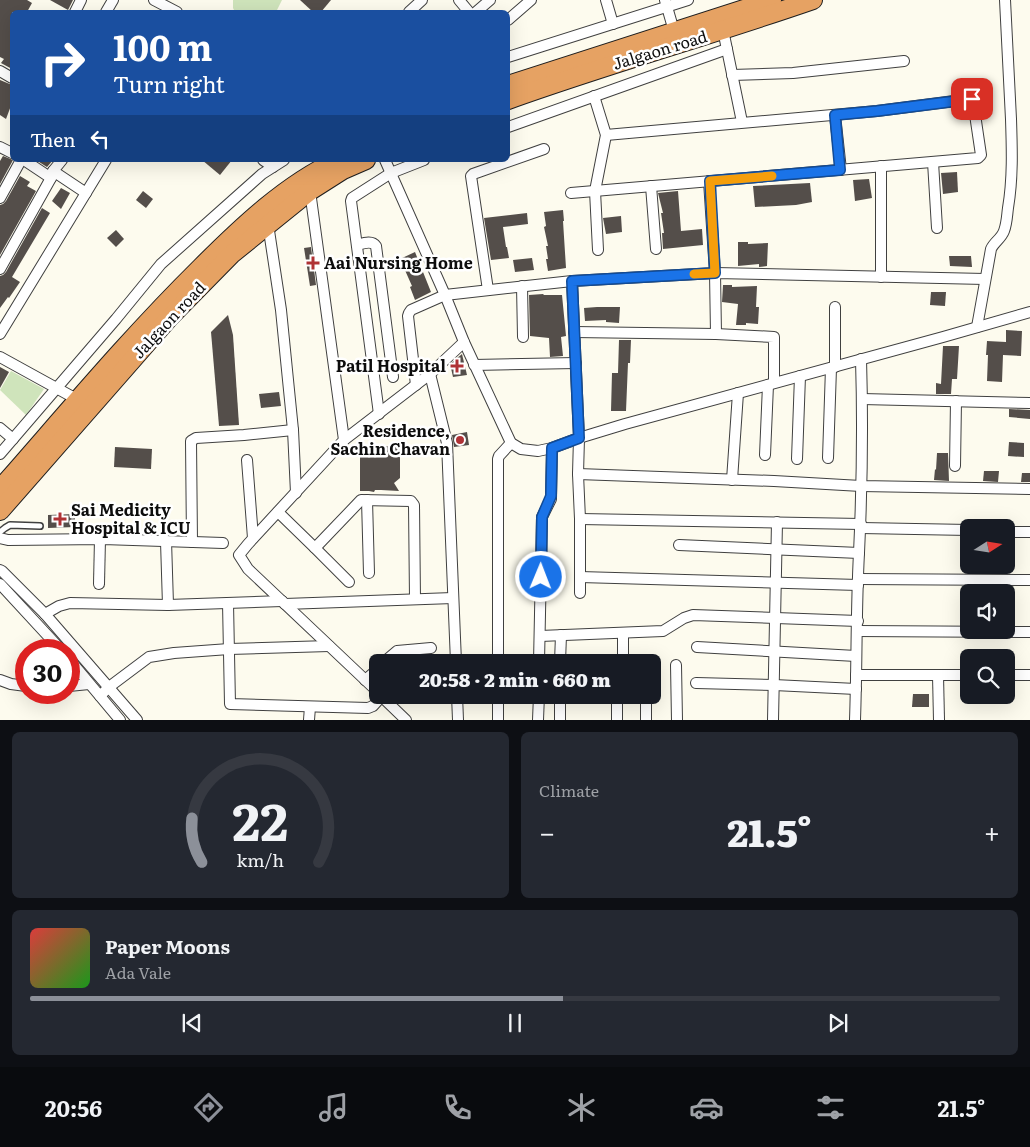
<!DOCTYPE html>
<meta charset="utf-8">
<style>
:root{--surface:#171b24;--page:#242831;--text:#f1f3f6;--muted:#9ea1a6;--line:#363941;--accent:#8c9099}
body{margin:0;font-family:Literata,serif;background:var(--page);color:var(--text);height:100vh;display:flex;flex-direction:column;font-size:19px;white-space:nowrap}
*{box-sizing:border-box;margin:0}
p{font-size:16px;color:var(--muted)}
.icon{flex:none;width:28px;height:28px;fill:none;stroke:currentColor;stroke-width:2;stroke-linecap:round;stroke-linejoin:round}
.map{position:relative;height:720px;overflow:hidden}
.side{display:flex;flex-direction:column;gap:12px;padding:12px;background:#0d0f14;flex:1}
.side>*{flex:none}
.banner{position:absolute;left:10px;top:10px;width:500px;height:152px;border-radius:8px;box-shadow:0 5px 20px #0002;background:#1a4fa0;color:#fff;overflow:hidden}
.needle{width:32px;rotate:78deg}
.tools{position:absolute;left:960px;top:519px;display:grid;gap:10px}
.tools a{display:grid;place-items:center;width:55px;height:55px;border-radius:8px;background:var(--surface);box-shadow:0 5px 20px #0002;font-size:25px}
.speed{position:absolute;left:15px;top:639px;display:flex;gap:10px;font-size:25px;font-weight:700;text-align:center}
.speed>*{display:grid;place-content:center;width:65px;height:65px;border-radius:50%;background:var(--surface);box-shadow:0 5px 20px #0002;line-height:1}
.speed .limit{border:8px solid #d22;background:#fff;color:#111}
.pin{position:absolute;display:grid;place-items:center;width:42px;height:42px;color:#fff;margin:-21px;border-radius:10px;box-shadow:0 2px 8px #0006}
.me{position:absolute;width:55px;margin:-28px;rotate:1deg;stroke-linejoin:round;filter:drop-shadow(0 0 4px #0008)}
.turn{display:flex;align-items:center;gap:18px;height:105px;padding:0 20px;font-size:22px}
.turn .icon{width:65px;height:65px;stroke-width:2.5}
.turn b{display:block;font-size:35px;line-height:42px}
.then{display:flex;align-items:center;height:48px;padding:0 20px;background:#0003;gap:10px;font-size:19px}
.big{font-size:38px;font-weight:800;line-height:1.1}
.side .tile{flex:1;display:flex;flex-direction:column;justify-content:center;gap:8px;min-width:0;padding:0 18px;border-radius:8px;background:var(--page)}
.side .dial{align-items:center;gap:0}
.dial svg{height:130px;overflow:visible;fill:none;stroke:var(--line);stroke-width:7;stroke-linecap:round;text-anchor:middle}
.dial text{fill:var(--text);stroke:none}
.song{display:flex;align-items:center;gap:15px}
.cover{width:60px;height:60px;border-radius:8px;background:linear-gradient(135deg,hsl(0 70% 55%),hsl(120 70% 35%))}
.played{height:5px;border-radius:2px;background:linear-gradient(90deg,var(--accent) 55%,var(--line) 55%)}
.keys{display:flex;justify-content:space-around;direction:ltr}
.heat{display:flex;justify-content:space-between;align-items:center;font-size:28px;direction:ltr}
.side .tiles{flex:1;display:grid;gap:12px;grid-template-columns:1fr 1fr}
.tile:last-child{grid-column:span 2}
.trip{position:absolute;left:369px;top:654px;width:292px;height:50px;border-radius:8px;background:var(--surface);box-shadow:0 5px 20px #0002;font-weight:800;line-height:50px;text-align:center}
.tabs{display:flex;height:80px;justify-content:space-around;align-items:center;background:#090b0e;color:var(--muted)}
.tabs .icon{width:35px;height:35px}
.tabs .current{color:var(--accent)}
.tabs b{font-size:22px;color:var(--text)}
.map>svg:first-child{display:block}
.green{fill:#cfe4bb}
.building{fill:#544e4a}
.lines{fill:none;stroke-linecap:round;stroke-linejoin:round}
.lane-casing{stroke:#404040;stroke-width:8}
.street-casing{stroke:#404040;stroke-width:12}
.highway-casing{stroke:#1e1e1e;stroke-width:20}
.lane{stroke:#fff;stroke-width:5}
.street{stroke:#fff;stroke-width:10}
.highway{stroke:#e6a263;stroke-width:18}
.route-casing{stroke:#114b97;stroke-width:12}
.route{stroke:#1a73e8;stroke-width:9}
.slow{stroke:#f59e0b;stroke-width:9}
.poi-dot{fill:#af3235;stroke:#fff;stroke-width:2}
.labels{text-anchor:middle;stroke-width:5;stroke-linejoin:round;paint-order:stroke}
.street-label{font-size:16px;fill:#0d0d0d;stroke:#fff}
.poi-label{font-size:16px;font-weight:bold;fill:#0d0d0d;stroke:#fff;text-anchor:start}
</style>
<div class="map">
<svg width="1030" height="720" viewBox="0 0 1030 720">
<rect width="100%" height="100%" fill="#fdfbee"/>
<!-- green -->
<g class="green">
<polygon points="233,0 282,0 276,12 235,12 233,8"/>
<polygon points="11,371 44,389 26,415 0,390"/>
</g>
<!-- building -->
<g class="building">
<polygon points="0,0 27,0 32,3 27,12 12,12 12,69 1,63 4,59 0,57"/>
<polygon points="50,0 73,0 68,10"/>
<polygon points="300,0 331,0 321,12 313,12"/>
<polygon points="0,80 12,85 12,103 6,119 0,115"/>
<polygon points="3,156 13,160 0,184 0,161"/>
<polygon points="36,160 53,160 47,167"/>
<polygon points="202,160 232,160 220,175"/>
<polygon points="957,172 958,192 943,194 941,173"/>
<polygon points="20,176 30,182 27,186 36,191 0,255 0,205 3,204 6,201"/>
<polygon points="869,179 872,198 855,201 853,180"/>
<polygon points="810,183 812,202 796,205 755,207 753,186"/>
<polygon points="61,188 70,193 61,209 52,201"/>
<polygon points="143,191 153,199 146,208 136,200"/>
<polygon points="678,191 681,231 702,229 703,245 663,249 662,233 664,233 661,213 663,213 658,193"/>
<polygon points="42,208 50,213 12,277 20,282 9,298 8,297 0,308 0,276 3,275 6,272"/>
<polygon points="563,210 564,221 563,221 566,268 548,271 546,259 548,259 546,246 548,246 544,227 546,226 544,212"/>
<polygon points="527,213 528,224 503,227 506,247 507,247 509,258 491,260 484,218"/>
<polygon points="621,216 622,232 606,234 603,218"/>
<polygon points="116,230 124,239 116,247 107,238"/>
<polygon points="738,242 748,242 748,244 768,243 767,266 759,267 759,264 738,266"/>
<polygon points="311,247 316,285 310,286 304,248"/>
<polygon points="415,252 431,292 415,300 410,287 412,286 400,259"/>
<polygon points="949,256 971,256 972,267 950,266"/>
<polygon points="532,258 534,270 515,272 513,260"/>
<polygon points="723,285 732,285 732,287 757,286 756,307 759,307 758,324 746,323 746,325 736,325 738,304 722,302"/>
<polygon points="931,292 946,292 945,306 930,305"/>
<polygon points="543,294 544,295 562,295 566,336 561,337 563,356 550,357 549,338 530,336 529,295"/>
<polygon points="597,307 620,307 619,323 606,322 606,320 585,321 584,308"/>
<polygon points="228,315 233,335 239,425 219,426 211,332"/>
<polygon points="1006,330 1022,331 1021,356 1003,355 1002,382 987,381 988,355 986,355 987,341 1006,342"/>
<polygon points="619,340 631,340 630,363 628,363 626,411 611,411 612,373 618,373"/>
<polygon points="943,346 959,346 957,379 952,379 951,394 936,394 936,383 941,384"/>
<polygon points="462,354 467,375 453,377 450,364"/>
<polygon points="0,367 9,372 0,388"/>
<polygon points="279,392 281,406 261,408 259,394"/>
<polygon points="1009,409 1030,410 1030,419 1009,417"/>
<polygon points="467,432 469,445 454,447 452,435"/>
<polygon points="1009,442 1024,443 1024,457 1008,456"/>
<polygon points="367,445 400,447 400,478 394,483 399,491 381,490 375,490 374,492 369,491 360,491 360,447 367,448"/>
<polygon points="115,447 152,449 151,469 114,467"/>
<polygon points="937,453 948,453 949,481 934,480 935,469 936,470"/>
<polygon points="984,471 999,471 998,482 983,481"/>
<polygon points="1022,473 1030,473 1030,482 1021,482"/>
<polygon points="75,514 75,527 48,528 48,515"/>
<polygon points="913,694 929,694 929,707 912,707"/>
</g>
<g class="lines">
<defs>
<polyline id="lane" points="0,532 5,528 10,525 40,526"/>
<g id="street">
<polyline points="154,0 177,12"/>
<polyline points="459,0 469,12"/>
<polyline points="606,0 613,24"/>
<polyline points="665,0 674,31"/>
<polyline points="75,12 81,0"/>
<polyline points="106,12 113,0"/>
<polyline points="409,12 422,0"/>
<polyline points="476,12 490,0"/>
<polyline points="508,20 531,0"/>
<polyline points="723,30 742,122"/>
<polyline points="508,57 688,0"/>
<polyline points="0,71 12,78"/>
<polyline points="732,75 793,73 904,61"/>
<polyline points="594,96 606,135 595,191 598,250"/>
<polyline points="835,115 841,170"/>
<polyline points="508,127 727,49"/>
<polyline points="0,147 12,153"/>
<polyline points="24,160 51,178"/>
<polyline points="62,160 53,171 86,193"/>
<polyline points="263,160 273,167"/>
<polyline points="385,160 445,295 464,342 511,443 521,449 538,451 552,448 579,438 625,424 943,337 1030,312"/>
<polyline points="933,162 937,228"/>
<polyline points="709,181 715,273 716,334"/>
<polyline points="651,186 656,249"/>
<polyline points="310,191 344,440 248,544 239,555 248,569 378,692"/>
<polyline points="571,193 978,158 981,155 973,101 972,99 970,99 877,111 606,135"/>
<polyline points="0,198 21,160"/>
<polyline points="268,224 281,310 293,430 296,493"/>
<path d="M357,245C364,243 372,240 376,246L393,377"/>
<polyline points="0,269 51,178 53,171"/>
<polyline points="881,277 881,166"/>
<polyline points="572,281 579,438 578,474 580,519 580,593"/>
<polyline points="522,286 523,337"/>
<polyline points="488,290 471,176 473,174 544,149"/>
<path d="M977,327L991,249C994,242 1001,239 1004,231C1007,223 1007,215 1008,208C1013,178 1012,149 1011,119C1009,80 1007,40 1005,0"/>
<polyline points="574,332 716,334 774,337 774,382"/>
<polyline points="0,334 106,160"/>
<polyline points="0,357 80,401"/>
<polyline points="474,365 576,363"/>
<polyline points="835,367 835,307"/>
<polyline points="430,374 447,443 456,662"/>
<polyline points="416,385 408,316 409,313 411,310 445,295 572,281 715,273 985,279"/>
<polyline points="862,399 1030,403"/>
<polyline points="379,414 351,201 352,198 391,173 424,160"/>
<polyline points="0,428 13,439"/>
<polyline points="344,440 430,374 464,342"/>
<polyline points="0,454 116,319 161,264 262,174 284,160"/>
<polyline points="765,455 768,385"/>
<polyline points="828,458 831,368"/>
<polyline points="797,459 800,376"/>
<polyline points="247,460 253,538"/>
<polyline points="955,466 956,401"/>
<polyline points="578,474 774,481 861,486 1030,489"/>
<polyline points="732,480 738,393"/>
<polyline points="367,500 369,573"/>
<polyline points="278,512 315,548 349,582"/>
<polyline points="580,519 861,524"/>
<polyline points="861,528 969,530"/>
<polyline points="1006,532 1030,532"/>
<polyline points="0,538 8,540 103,539 223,543"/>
<polyline points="166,541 168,605"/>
<polyline points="192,542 191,441 196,438 244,435 293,430"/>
<polyline points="679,545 859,553"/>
<polyline points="315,548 361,500 411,501 414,505 415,599"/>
<polyline points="0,570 2,571 45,614 137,720"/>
<polyline points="580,577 858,585"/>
<polyline points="858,579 1030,580"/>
<polyline points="0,584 61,650"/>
<polyline points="99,584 100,539"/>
<polyline points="228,603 230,704 368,708 373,706 382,696"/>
<polyline points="285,604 453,598"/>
<polyline points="45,614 59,606 70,603 168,605 282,601"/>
<polyline points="857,631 1030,632"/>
<polyline points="540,636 663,631 684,618 693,615 858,621"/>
<polyline points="697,647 856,656"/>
<polyline points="69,659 120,720"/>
<polyline points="384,662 397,651 431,648"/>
<polyline points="498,662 498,459 499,456 511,443"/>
<polyline points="539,662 542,517 551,499 552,448"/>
<polyline points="560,662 561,635"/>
<polyline points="616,662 623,657 623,633"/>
<polyline points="676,665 677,720"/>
<polyline points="856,675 969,675"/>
<polyline points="938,675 939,720"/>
<polyline points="1006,675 1030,675"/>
<polyline points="0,680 11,684 26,686"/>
<polyline points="365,680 378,669"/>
<polyline points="696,683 774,685 856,689"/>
<polyline points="69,686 89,684"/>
<polyline points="380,695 406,720"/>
<polyline points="457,695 458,720"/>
<polyline points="498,695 498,720"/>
<polyline points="617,695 617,720"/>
<polyline points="646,695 646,720"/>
<polyline points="100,696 109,687 149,657 174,653 229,649 329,646"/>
<polyline points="309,720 310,707"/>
<polyline points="538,720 539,695"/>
<polyline points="560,720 560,695"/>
<polyline points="773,720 777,522"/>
<path d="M855,720C857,664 856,608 859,553C862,488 863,424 861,359"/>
</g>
<g id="highway">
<polyline points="508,85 772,0"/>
<path d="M508,100C608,64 712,35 813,0"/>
<path d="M0,489C66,414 130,337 201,267C241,227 286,184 338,160"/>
<polyline points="0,511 170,317 232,254 310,191 343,170 366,160"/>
</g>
</defs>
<!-- lane casing -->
<use href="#lane" class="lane-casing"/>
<!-- street casing -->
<use href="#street" class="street-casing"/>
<!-- highway casing -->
<use href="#highway" class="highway-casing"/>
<!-- lane -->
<use href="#lane" class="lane"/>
<!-- street -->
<use href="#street" class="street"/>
<!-- highway -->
<use href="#highway" class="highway"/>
</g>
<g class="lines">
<defs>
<polyline id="route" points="541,577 542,517 551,496 552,448 579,438 572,281 715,273 710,181 840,170 835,115 877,111 972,99"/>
</defs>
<!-- route casing -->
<use href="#route" class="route-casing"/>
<!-- route -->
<use href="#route" class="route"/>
<!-- slow -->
<polyline class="slow" points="694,274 715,273 710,181 772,176"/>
</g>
<!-- markers -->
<g class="poi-dot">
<path d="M310.5 255.5h5v5h5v5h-5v5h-5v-5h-5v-5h5z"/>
<path d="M454.5 358.5h5v5h5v5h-5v5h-5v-5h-5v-5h5z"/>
<circle cx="460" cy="440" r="5"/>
<path d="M57.5 511.5h5v5h5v5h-5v5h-5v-5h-5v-5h5z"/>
</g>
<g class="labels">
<!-- street labels -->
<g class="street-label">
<text transform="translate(660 50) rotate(-17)" y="6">Jalgaon road</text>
<text transform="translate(169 320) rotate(-47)" y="6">Jalgaon road</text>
</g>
<!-- poi labels -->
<g class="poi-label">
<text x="324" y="269">Aai Nursing Home</text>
<text x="446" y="372" text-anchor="end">Patil Hospital</text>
<text x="450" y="437" text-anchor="end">Residence,<tspan x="450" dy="18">Sachin Chavan</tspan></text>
<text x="71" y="516">Sai Medicity<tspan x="71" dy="18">Hospital &amp; ICU</tspan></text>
</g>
</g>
</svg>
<div class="tools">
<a><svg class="needle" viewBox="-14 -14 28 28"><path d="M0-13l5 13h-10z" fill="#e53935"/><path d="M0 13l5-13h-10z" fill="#9ea1a6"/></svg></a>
<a><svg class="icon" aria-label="sound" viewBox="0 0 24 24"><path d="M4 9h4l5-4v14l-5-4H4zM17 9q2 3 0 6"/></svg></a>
<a><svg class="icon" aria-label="search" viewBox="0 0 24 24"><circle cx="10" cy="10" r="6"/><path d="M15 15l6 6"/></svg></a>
</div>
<div class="speed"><div class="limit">30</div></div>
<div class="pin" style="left:972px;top:99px;background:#d93025"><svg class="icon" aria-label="arrive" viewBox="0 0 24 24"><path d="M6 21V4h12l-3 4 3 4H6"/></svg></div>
<svg class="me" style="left:541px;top:577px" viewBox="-20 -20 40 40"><circle r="17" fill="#1a73e8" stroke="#fff" stroke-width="3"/><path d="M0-11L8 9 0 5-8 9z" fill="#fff"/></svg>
<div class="trip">20:58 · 2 min · 660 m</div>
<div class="banner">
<div class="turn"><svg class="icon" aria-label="right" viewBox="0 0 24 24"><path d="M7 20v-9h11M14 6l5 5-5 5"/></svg><div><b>100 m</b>Turn right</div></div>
<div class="then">Then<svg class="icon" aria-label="left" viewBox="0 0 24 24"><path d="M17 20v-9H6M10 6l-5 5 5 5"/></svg></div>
</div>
</div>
<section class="side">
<div class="tiles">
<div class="tile dial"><svg viewBox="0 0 100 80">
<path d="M14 69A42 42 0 1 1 86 69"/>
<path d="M14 69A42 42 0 0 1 8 42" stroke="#8c9099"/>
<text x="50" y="56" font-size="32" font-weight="700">22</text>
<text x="50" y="72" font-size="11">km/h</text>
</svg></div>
<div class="tile"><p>Climate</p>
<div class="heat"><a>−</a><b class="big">21.5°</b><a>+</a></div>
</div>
<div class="tile">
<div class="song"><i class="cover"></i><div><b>Paper Moons</b><p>Ada Vale</p></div></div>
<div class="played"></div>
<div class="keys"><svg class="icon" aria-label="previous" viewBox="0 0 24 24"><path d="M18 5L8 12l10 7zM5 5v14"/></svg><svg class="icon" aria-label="pause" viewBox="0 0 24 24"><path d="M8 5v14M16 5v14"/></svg><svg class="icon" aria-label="next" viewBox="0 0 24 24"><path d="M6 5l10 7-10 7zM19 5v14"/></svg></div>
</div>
</div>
</section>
<nav class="tabs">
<b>20:56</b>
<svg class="icon current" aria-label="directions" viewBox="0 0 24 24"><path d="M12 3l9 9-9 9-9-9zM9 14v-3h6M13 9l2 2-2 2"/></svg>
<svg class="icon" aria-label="music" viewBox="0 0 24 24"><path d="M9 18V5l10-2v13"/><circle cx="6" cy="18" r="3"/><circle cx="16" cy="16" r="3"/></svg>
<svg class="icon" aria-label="phone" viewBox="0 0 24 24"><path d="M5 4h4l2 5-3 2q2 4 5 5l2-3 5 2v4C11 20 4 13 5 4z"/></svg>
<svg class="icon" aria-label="climate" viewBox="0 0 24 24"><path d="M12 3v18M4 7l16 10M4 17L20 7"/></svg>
<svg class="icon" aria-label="car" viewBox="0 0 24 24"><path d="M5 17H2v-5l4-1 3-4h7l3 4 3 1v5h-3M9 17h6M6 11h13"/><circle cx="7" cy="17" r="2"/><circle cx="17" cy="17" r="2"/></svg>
<svg class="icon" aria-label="filters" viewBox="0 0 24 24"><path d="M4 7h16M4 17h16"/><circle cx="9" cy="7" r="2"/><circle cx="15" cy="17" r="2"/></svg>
<b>21.5°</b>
</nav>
